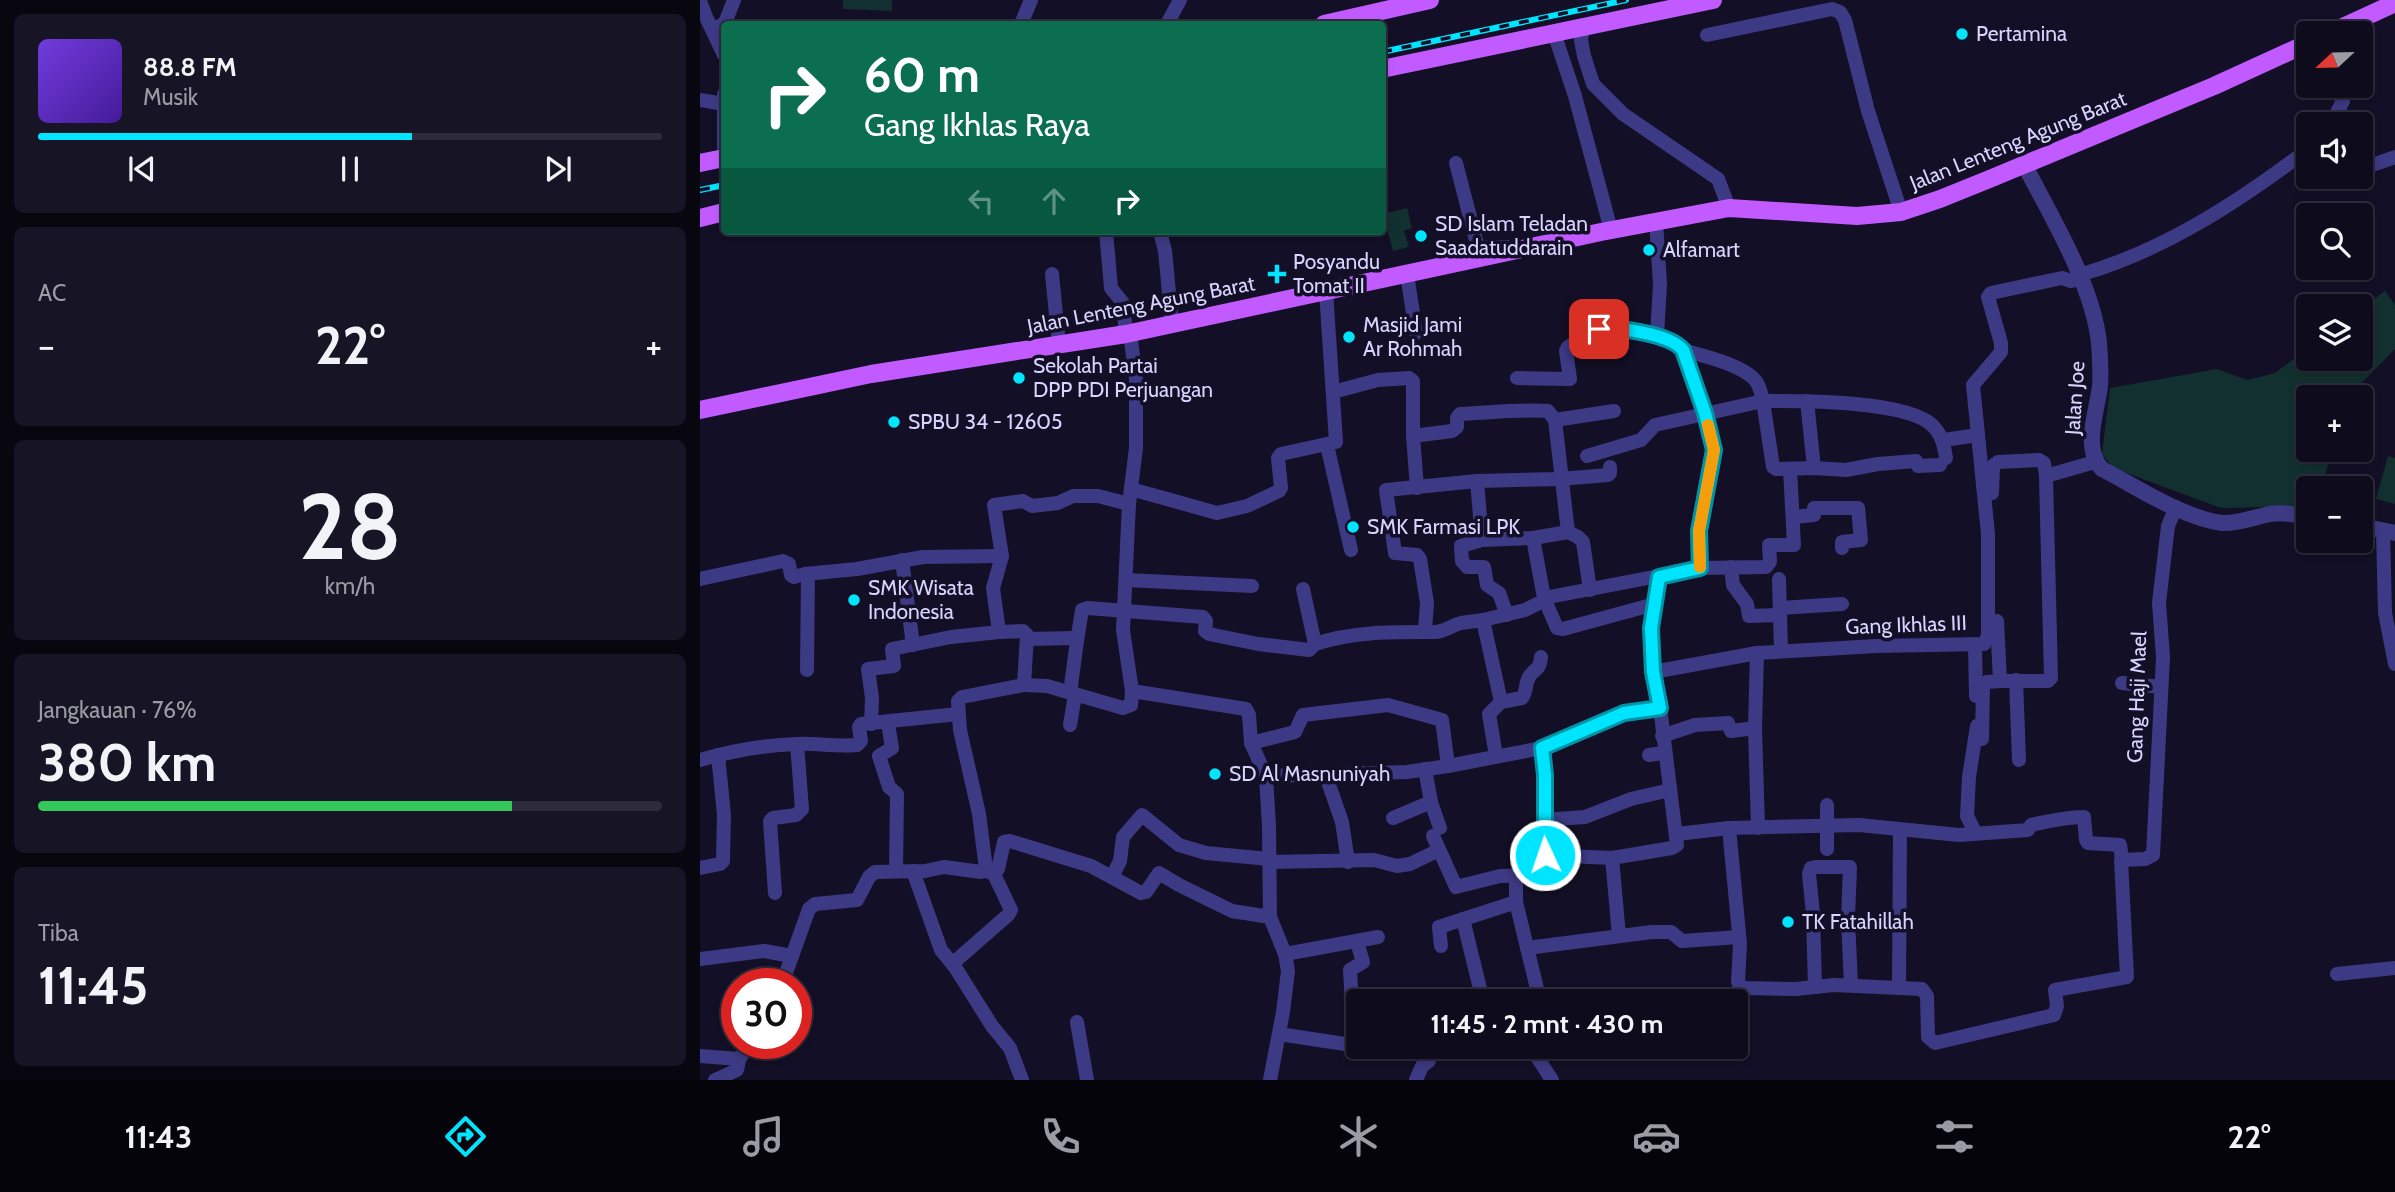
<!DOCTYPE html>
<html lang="id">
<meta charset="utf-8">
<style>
:root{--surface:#0e0b1c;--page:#171425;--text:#f1f3f6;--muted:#9b9ba3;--line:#2e2b3b;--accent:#00e5ff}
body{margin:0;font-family:Cabin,sans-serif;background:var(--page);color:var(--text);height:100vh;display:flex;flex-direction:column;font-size:26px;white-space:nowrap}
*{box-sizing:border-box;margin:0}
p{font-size:23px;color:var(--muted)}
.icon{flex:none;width:38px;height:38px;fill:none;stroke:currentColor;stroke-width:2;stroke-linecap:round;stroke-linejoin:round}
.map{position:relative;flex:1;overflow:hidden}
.side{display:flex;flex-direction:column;gap:14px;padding:14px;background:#08060f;width:700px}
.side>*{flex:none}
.hud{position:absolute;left:21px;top:21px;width:665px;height:214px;border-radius:7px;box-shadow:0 4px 10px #0003,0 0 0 2px var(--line);background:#0b6e4f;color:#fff;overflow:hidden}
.needle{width:46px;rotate:248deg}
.fabs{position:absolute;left:1596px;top:21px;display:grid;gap:14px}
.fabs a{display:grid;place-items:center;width:77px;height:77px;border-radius:7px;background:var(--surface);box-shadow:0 4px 10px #0003,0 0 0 2px var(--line);font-size:35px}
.speed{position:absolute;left:21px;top:968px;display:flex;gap:14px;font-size:35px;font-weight:700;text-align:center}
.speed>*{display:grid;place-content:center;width:91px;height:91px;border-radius:50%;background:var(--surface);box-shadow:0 4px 10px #0003,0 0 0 2px var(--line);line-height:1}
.speed .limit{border:10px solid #d22;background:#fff;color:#111}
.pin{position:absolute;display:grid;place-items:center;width:60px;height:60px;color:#fff;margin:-30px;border-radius:14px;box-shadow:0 4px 10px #0006}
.me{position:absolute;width:77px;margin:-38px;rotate:357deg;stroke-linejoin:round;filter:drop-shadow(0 0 5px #0008)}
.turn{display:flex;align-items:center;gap:24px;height:147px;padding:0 28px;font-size:32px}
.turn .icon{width:91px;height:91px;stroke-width:2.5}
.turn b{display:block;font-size:49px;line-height:60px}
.lanes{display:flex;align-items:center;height:66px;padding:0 28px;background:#0003;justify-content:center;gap:35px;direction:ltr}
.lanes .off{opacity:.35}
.big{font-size:52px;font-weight:800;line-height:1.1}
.side .tile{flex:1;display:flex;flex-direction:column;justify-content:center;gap:10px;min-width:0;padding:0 24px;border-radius:10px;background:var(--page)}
.side .dial{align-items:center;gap:0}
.dial b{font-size:91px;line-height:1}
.song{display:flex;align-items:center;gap:21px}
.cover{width:84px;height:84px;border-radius:10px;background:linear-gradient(135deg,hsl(260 70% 55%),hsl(260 70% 35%))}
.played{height:7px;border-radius:4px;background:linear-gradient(90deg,var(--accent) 60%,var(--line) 60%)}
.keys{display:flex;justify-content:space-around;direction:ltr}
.heat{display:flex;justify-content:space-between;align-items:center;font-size:38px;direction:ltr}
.charge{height:10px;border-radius:5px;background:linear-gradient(90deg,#34c759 76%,var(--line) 0)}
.trip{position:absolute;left:646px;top:989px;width:402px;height:70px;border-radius:7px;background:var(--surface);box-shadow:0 4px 10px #0003,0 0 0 2px var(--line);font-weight:800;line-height:70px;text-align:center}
.tab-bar{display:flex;height:112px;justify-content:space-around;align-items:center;background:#06040b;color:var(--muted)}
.tab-bar .icon{width:49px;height:49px}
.tab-bar .selected{color:var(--accent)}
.tab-bar b{font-size:32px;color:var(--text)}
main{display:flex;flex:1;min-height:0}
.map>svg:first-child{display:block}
.green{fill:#12302f}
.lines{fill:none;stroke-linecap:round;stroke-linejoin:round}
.minor{stroke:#3d3a85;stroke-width:14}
.tertiary{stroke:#3d3a85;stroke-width:16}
.primary{stroke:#c25bff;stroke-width:18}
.rail-casing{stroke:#00e5ff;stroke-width:6}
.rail{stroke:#130f26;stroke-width:3.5;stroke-dasharray:10;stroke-linecap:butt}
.route-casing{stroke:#0095a6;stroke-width:18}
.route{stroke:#00e5ff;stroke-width:12}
.slow{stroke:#f59e0b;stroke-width:12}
.poi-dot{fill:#00e5ff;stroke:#130f26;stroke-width:2.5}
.labels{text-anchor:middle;stroke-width:7;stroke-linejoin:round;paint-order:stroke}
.poi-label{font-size:21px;fill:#d9d4ff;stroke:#130f26;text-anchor:start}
.street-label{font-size:21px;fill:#d9d4ff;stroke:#130f26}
</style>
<main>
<section class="side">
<div class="tile">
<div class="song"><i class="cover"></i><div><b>88.8 FM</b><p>Musik</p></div></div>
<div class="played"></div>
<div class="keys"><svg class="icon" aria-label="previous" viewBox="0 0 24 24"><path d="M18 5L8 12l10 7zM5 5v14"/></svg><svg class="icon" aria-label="pause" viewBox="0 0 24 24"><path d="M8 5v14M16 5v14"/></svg><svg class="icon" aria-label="next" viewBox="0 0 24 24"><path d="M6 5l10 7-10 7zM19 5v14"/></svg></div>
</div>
<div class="tile"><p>AC</p>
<div class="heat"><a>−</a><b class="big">22°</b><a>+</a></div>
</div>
<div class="tile dial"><b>28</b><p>km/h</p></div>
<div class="tile"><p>Jangkauan · 76%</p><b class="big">380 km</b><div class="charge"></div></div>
<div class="tile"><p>Tiba</p><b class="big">11:45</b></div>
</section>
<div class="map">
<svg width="1695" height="1080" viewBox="0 0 1695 1080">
<rect width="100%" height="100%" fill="#130f26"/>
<!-- green -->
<g class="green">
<polygon points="143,0 192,0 192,11 143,9"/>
<polygon points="707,208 712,228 704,231 709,247 693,251 683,214"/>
<polygon points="1685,291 1695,305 1695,349 1648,397 1608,397 1608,450 1633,450 1621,488 1608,488 1608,506 1521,508 1413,468 1402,454 1410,388 1517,369 1547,380 1575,373 1608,348 1608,359 1661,359 1661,309"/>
<polygon points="1688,456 1695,458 1695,504 1676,499"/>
</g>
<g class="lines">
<!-- minor -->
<g class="minor">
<polyline points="0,1 6,17 24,55"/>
<polyline points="321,24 331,0"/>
<polyline points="467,24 480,0"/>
<polyline points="883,26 881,40 884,56 893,84 923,114 1018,179 1029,208"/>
<polyline points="13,30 25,23 34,0"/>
<polyline points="854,33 875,96 911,230"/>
<polyline points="1007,35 1132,9 1140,12 1145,20 1168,111 1201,212"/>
<polyline points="0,100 24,104"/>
<polyline points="1631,124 1643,101 1634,86"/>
<polyline points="24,148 24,94"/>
<polyline points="756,163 778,248 807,247"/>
<polyline points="1661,169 1695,157"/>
<polyline points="406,231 411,288 423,303 426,334"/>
<polyline points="460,231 465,251 472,323"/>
<polyline points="352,274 359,345"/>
<polyline points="707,274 716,333"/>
<path d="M1379,275C1461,252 1535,204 1603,153L1602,147L1608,142"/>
<path d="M983,350C1003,356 1041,364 1055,380C1060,385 1061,394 1063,401C1100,401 1205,400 1232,425C1242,435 1244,445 1246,458"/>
<path d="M817,378L870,379L866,351L868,347C905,322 915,328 957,336"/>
<polyline points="633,392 678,380 709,378 713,381 713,436 717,488"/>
<polyline points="1107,401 1114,468"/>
<path d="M713,436L752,431L757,427V418L760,414C790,413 818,409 848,411L855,420L914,411"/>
<polyline points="1244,440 1278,435"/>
<polyline points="627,445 651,550"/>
<polyline points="887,456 941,440 955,425 1063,401 1073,467 1076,469 1114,468 1146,470 1178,464 1216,461 1218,466 1240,465"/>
<polyline points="1346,476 1395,462"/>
<polyline points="777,481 782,540"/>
<polyline points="431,489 517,513 547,506 579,491 581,488 578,458 581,454 636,442 626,291"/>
<polyline points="1292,493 1293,466 1298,462 1339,460 1344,463 1346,476 1351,678 1348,681 1300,681"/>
<polyline points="1093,517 1114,515 1114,508 1158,508 1161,540 1142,542 1142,548"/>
<polyline points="1683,531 1685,613 1695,664"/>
<polyline points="868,532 878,537 883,542 890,590"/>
<polyline points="833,538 844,598 857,628 863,629 955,604"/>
<polyline points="202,560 213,645"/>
<polyline points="1031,567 1033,585 1047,604 1049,616 1080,615"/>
<polyline points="1000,568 1066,567 1070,562 1069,545 1094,545 1090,469"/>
<polyline points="0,579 83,561 89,564 91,575 94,577 105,574 157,569 223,557 302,556"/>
<polyline points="1079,579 1081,651"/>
<polyline points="426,580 552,586"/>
<polyline points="844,598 1000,568 999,531 1014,451 1005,413 983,350 976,342 957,336 960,284 956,221"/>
<polyline points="1080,608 1142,604"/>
<polyline points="807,615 799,593 787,585 784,567 767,567 762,561 761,546 782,540 833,538 868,532 855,420"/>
<polyline points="725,630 727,603 720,559 717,555 695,553 686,490 777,481 860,479 908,475 910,473 910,467"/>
<polyline points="327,639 374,638 377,641 370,693"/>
<polyline points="377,641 382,610 388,608 503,617 506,621 505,631 509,634 558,644 609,650 615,644 603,589"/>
<path d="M615,644C654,631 694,632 735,632C743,632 753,625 761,623C768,622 776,621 783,620"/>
<polyline points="1275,644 1276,696"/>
<polyline points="1057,653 1055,728 1058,828"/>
<polyline points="107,670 108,574"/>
<polyline points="953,672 1057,653 1176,646 1284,644 1288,636 1288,534 1273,385 1301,352 1301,343 1288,297 1291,293 1362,278 1371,281 1380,279"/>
<polyline points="1316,680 1319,760"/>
<polyline points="1422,683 1461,687"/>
<polyline points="324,685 347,686 423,708 431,705 432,691 423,630 429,504 436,448 436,379 430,333"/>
<polyline points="432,691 546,709 549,715 551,743 566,776 569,826 570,917 585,954 588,971 583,1012 570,1080"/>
<polyline points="801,702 783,620 825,610 837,604"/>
<polyline points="188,723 192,748 179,756 189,787 197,794 196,871"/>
<polyline points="171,724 172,698 168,669 194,666 192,649 251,637 299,632"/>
<polyline points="370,725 375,695"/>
<polyline points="962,736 995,725 1028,723 1031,731 1055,728"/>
<polyline points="1282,739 1283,686 1287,682 1300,681 1297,621"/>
<polyline points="551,743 595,732 603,715 688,705 742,720 748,766"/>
<polyline points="949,755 964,753"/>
<path d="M796,756L789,714L801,702L822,698C827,691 825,685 828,679C833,668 840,672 841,657"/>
<path d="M0,760C31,751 65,745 97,744C117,743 136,747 157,745L161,741L159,727L161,724L258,714"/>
<polyline points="725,769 731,802 740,828"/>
<polyline points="566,776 707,772 748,766 842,748 924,713 960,707"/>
<polyline points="626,776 642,822 648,862"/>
<polyline points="1127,805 1127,849"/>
<polyline points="693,818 731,802"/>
<polyline points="843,820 885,817 931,799 970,790"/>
<polyline points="1029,828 1040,944 1038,982 1042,988 1096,989 1134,985 1222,989 1227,996 1228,1037 1235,1043 1354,1015 1357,1006 1355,990 1427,977 1421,860 1445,859 1453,855 1463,657 1459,603 1468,526 1476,507"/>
<polyline points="1275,832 1267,816 1269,777 1277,726"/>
<path d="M977,834L1029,828L1159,825L1259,835L1328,830L1331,825C1349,821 1366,817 1384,817L1386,840L1388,843L1420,845L1422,859"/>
<polyline points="733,836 756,887 800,876 844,875 845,775 842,748"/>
<polyline points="845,855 912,858 972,848 977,845 960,707 953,672 951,627 959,577"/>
<polyline points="912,858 919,936"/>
<polyline points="570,862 674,860 697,866 710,864 739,850"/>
<polyline points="0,868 20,864 23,861 24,815 18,755"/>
<polyline points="213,871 241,950 255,967 292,1026 310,1048 322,1080"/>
<polyline points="294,874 298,869 304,842 310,841 391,866 441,893 446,892 459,873 479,885 532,911 570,917"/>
<polyline points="816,874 816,902 840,1001"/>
<polyline points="412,877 420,861 423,837 442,815 479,845 506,853 569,859"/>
<polyline points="75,893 70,821 73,818 96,815 102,809 97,744"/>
<polyline points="763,919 783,1001"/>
<polyline points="741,946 739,927 816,902"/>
<polyline points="827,948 952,932 971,932 982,941 1039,937"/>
<polyline points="585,954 678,937"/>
<polyline points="0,959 64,951 92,956"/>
<polyline points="252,964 308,915 311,910 294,874 286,871"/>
<polyline points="1637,974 1695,968"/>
<polyline points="82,984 109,909 115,904 157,900 169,877 175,872 225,871 244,867 281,872 286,869 279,814 260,730 258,701 262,697 324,685 327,635 323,631 299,632 293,588 302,556 294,505 323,501 332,506 358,503 373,496 398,496 429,504"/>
<polyline points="1115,987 1113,914 1109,874 1111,868 1116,867 1150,867 1148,919 1151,985"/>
<polyline points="1199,988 1200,831"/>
<polyline points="652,1006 650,970 663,962 657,942"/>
<polyline points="377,1022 387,1080"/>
<polyline points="579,1034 658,1046"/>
<polyline points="830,1046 852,1080"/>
<polyline points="0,1056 39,1059"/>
<polyline points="15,1080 37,1070 39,1060 50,1043"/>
<polyline points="716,1080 722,1066 729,1061 730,1046"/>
</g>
<!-- tertiary -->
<g class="tertiary">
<path d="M1324,164C1351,216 1393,285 1399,343C1400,357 1401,373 1400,386C1397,412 1382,448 1402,469C1437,487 1483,518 1522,523C1538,524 1555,517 1570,514C1583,512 1595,514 1608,517"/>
<polyline points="1661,526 1695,533"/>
</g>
<!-- primary -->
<g class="primary">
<polyline points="624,24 730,0"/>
<polyline points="1630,33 1695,3"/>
<polyline points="682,69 1013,0"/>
<polyline points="0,163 24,158"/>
<polyline points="0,218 24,212"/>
<polyline points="0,410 171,374 426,334 901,232 1029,208 1157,216 1201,212 1240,199 1292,178 1514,86 1608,43"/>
</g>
<defs>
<g id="rail">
<polyline points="682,52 926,0"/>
<polyline points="0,190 24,185"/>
</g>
</defs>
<!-- rail casing -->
<use href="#rail" class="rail-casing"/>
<!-- rail -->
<use href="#rail" class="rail"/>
</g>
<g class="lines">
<defs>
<path id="route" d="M845,855V775L842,748L924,713L960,708L953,672L951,628L959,577L1000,568L999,531L1014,450L1005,413L983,350C970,334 919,327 899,329"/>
</defs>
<!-- route casing -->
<use href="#route" class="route-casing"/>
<!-- route -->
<use href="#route" class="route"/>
<!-- slow -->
<polyline class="slow" points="1000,567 999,531 1014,450 1008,425"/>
</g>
<!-- markers -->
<g class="poi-dot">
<circle cx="1262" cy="34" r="7"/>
<circle cx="721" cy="236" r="7"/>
<circle cx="949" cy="250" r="7"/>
<path d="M573.5 263.5h7v7h7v7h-7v7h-7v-7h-7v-7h7z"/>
<circle cx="649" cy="337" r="7"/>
<circle cx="319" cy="378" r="7"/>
<circle cx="194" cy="422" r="7"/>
<circle cx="653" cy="527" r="7"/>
<circle cx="154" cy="600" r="7"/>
<circle cx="515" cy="774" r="7"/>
<circle cx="1088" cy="922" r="7"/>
</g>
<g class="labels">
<!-- poi labels -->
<g class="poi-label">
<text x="1276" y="41">Pertamina</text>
<text x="735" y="231">SD Islam Teladan<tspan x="735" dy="24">Saadatuddarain</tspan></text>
<text x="963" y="257">Alfamart</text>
<text x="593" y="269">Posyandu<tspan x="593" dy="24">Tomat II</tspan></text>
<text x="663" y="332">Masjid Jami<tspan x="663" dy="24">Ar Rohmah</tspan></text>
<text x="333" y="373">Sekolah Partai<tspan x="333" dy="24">DPP PDI Perjuangan</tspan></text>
<text x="208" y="429">SPBU 34 - 12605</text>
<text x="667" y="534">SMK Farmasi LPK</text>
<text x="168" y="595">SMK Wisata<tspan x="168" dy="24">Indonesia</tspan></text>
<text x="529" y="781">SD Al Masnuniyah</text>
<text x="1102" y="929">TK Fatahillah</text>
</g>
<!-- street labels -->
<g class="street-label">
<text transform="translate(1318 141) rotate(-22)" y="7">Jalan Lenteng Agung Barat</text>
<text transform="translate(441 305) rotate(-11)" y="7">Jalan Lenteng Agung Barat</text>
<text transform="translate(1375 398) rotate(-86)" y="7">Jalan Joe</text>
<text transform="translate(1206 625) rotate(-2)" y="7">Gang Ikhlas III</text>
<text transform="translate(1437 697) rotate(-88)" y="7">Gang Haji Mael</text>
</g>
</g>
</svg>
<div class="fabs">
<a><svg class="needle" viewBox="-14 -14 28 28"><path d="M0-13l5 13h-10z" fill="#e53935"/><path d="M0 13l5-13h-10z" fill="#9b9ba3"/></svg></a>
<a><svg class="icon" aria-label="sound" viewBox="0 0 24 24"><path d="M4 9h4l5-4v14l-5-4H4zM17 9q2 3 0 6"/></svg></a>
<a><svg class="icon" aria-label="search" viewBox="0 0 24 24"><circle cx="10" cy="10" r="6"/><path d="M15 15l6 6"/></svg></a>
<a><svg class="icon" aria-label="layers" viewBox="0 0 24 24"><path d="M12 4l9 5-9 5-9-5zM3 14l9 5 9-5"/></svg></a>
<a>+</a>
<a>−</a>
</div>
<div class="speed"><div class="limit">30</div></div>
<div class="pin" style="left:899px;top:329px;background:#d93025"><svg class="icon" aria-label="arrive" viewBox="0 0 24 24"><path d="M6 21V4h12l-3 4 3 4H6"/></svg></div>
<svg class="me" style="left:845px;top:855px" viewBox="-20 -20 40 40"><circle r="17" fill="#00e5ff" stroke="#fff" stroke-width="3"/><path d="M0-11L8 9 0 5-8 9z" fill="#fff"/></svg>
<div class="trip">11:45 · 2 mnt · 430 m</div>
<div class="hud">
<div class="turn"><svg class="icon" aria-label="right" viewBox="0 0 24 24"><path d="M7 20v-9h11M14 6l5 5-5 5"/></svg><div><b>60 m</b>Gang Ikhlas Raya</div></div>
<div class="lanes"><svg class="icon off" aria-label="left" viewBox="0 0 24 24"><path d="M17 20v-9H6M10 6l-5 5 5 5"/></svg><svg class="icon off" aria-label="ahead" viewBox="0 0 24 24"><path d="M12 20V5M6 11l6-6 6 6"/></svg><svg class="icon" aria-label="right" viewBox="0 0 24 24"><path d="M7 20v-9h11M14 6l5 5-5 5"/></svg></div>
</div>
</div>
</main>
<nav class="tab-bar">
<b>11:43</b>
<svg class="icon selected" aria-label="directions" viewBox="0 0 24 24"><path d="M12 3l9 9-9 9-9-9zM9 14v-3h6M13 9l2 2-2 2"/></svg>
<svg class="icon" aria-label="music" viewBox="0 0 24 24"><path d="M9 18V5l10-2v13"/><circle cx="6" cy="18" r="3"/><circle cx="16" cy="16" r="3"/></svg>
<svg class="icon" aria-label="phone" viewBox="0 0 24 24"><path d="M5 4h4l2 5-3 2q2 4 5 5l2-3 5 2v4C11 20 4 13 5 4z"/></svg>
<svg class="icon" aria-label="climate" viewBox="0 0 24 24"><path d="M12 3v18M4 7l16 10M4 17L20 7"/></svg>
<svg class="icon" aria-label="car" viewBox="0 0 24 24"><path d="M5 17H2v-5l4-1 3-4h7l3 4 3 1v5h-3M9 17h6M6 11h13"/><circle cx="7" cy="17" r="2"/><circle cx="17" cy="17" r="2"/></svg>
<svg class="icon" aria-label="filters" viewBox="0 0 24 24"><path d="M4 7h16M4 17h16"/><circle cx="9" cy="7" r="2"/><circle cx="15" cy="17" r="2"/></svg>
<b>22°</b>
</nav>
